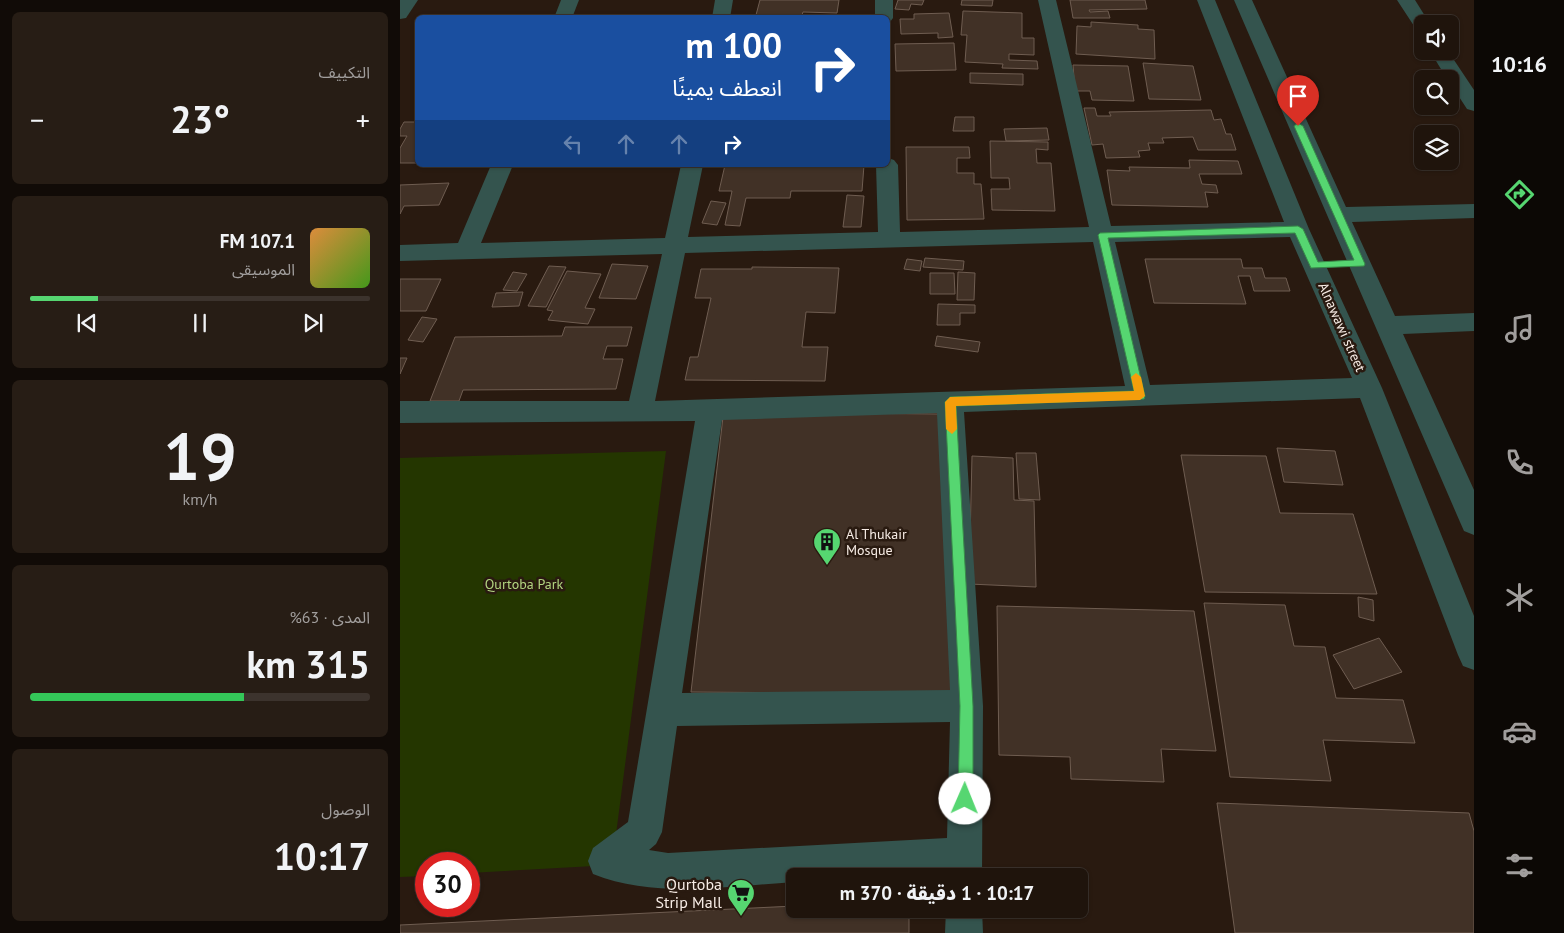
<!DOCTYPE html>
<html lang="ar">
<meta charset="utf-8">
<style>
:root{--surface:#1f140c;--page:#271d15;--text:#f1f3f6;--muted:#a19e9d;--line:#3c332d;--accent:#56d671}
body{margin:0;font-family:"PT Sans","Noto Sans Arabic",sans-serif;background:var(--page);color:var(--text);direction:rtl;height:100vh;display:flex;flex-direction:column;font-size:19px;white-space:nowrap}
*{box-sizing:border-box;margin:0}
p{font-size:16px;color:var(--muted)}
.icon{flex:none;width:28px;height:28px;fill:none;stroke:currentColor;stroke-width:2;stroke-linecap:round;stroke-linejoin:round}
.map{position:relative;flex:1;overflow:hidden;direction:ltr}
.drawer{display:flex;flex-direction:column;gap:12px;padding:12px;background:#110b07;width:400px}
.drawer>*{flex:none}
.top-card{position:absolute;left:15px;top:15px;width:475px;height:152px;border-radius:8px;box-shadow:0 1px 4px #0004,0 0 0 1px var(--line);direction:rtl;background:#1a4fa0;color:#fff;overflow:hidden}
.tools{position:absolute;left:1014px;top:15px;display:grid;gap:10px}
.tools a{display:grid;place-items:center;width:45px;height:45px;border-radius:8px;background:var(--surface);box-shadow:0 1px 4px #0004,0 0 0 1px var(--line);font-size:25px}
.speed{position:absolute;left:15px;top:852px;display:flex;gap:10px;font-size:25px;font-weight:700;text-align:center}
.speed>*{display:grid;place-content:center;width:65px;height:65px;border-radius:50%;background:var(--surface);box-shadow:0 1px 4px #0004,0 0 0 1px var(--line);line-height:1}
.speed .limit{border:8px solid #d22;background:#fff;color:#111}
.pin{position:absolute;display:grid;place-items:center;width:42px;height:42px;color:#fff;margin:-51px -21px;border-radius:50% 50% 50% 0;rotate:-45deg;box-shadow:0 0 5px #0007}
.pin .icon{rotate:45deg}
.me{position:absolute;width:55px;margin:-28px;rotate:1deg;stroke-linejoin:round;filter:drop-shadow(0 0 4px #0008)}
.turn{display:flex;align-items:center;gap:18px;height:105px;padding:0 25px;font-size:22px}
.turn .icon{width:65px;height:65px;stroke-width:2.5}
.turn b{display:block;font-size:35px;line-height:42px}
.lanes{display:flex;align-items:center;height:48px;padding:0 25px;background:#0003;justify-content:center;gap:25px;direction:ltr}
.lanes .off{opacity:.35}
.big{font-size:38px;font-weight:800;line-height:1.1}
.drawer .widget{flex:1;display:flex;flex-direction:column;justify-content:center;gap:8px;min-width:0;padding:0 18px;border-radius:8px;background:var(--page)}
.drawer .dial{align-items:center;gap:0}
.dial b{font-size:65px;line-height:1}
.song{display:flex;align-items:center;gap:15px}
.cover{width:60px;height:60px;border-radius:8px;background:linear-gradient(135deg,hsl(30 70% 55%),hsl(100 70% 35%))}
.played{height:5px;border-radius:2px;background:linear-gradient(90deg,var(--accent) 20%,var(--line) 20%)}
.keys{display:flex;justify-content:space-around;direction:ltr}
.heat{display:flex;justify-content:space-between;align-items:center;font-size:28px;direction:ltr}
.charge{height:8px;border-radius:4px;background:linear-gradient(90deg,#34c759 63%,var(--line) 0)}
.trip{position:absolute;left:386px;top:868px;width:302px;height:50px;border-radius:8px;background:var(--surface);box-shadow:0 1px 4px #0004,0 0 0 1px var(--line);font-weight:800;line-height:50px;text-align:center;direction:rtl}
main{display:flex;flex:1;min-height:0}
.tabs{display:flex;flex-direction:column;width:90px;justify-content:space-around;align-items:center;background:#0c0805;color:var(--muted)}
.tabs .icon{width:35px;height:35px}
.tabs .active{color:var(--accent)}
.tabs b{font-size:22px;color:var(--text)}
.map>svg:first-child{display:block}
.green{fill:#243600}
.building{fill:#413126;stroke:#6f5d51}
.lines{fill:none;stroke-linecap:round;stroke-linejoin:round}
.minor{fill:#34544e;fill-rule:evenodd}
.route{fill:#56d671;stroke:#388b49}
.slow{fill:#f59e0b}
.labels{text-anchor:middle;stroke-width:5;stroke-linejoin:round;paint-order:stroke}
.street-label{font-size:14px;fill:#f7ece5;stroke:#291a10}
.poi-label{font-size:14px;fill:#f7ece5;stroke:#291a10;text-anchor:start}
.park-label{font-size:14px;fill:#b3d581;stroke:#291a10}
.near-poi-label{font-size:16px;fill:#f7ece5;stroke:#291a10;text-anchor:end}
</style>
<main>
<nav class="tabs">
<b>10:16</b>
<svg class="icon active" aria-label="directions" viewBox="0 0 24 24"><path d="M12 3l9 9-9 9-9-9zM9 14v-3h6M13 9l2 2-2 2"/></svg>
<svg class="icon" aria-label="music" viewBox="0 0 24 24"><path d="M9 18V5l10-2v13"/><circle cx="6" cy="18" r="3"/><circle cx="16" cy="16" r="3"/></svg>
<svg class="icon" aria-label="phone" viewBox="0 0 24 24"><path d="M5 4h4l2 5-3 2q2 4 5 5l2-3 5 2v4C11 20 4 13 5 4z"/></svg>
<svg class="icon" aria-label="climate" viewBox="0 0 24 24"><path d="M12 3v18M4 7l16 10M4 17L20 7"/></svg>
<svg class="icon" aria-label="car" viewBox="0 0 24 24"><path d="M5 17H2v-5l4-1 3-4h7l3 4 3 1v5h-3M9 17h6M6 11h13"/><circle cx="7" cy="17" r="2"/><circle cx="17" cy="17" r="2"/></svg>
<svg class="icon" aria-label="filters" viewBox="0 0 24 24"><path d="M4 7h16M4 17h16"/><circle cx="9" cy="7" r="2"/><circle cx="15" cy="17" r="2"/></svg>
</nav>
<div class="map">
<svg width="1074" height="933" viewBox="0 0 1074 933">
<rect width="100%" height="100%" fill="#291a10"/>
<!-- green -->
<polygon class="green" points="266,451 212,865 69,873 69,864 26,864 26,876 0,877 0,458"/>
<!-- building -->
<g class="building">
<polygon points="360,0 439,0 437,13 403,12 402,15 356,15"/>
<polygon points="498,0 524,0 522,5 511,4 509,10 495,9"/>
<polygon points="562,0 593,0 592,6 561,5"/>
<polygon points="670,0 745,0 747,9 689,10 690,12 708,11 710,18 673,18"/>
<polygon points="563,11 622,13 622,38 634,38 634,55 609,54 609,60 637,61 638,69 602,68 603,64 565,62 567,35 561,35"/>
<polygon points="549,13 553,37 538,38 538,33 501,34 500,19 514,19 514,14"/>
<polygon points="691,22 738,25 738,29 754,30 755,59 676,54 677,26 691,27"/>
<polygon points="554,43 556,70 496,71 495,44"/>
<polygon points="743,63 793,66 801,100 749,99"/>
<polygon points="673,65 728,66 734,101 692,100 690,91 675,91"/>
<polygon points="570,73 623,74 623,85 570,83"/>
<polygon points="684,108 695,108 697,116 711,116 709,112 811,110 814,120 821,119 826,134 831,134 836,150 798,150 793,137 762,138 764,143 748,143 750,150 738,151 740,157 706,158 703,144 692,145"/>
<polygon points="555,117 574,117 574,131 553,131"/>
<polygon points="4,122 18,122 18,163 0,163 0,148 7,136 0,136 0,129"/>
<polygon points="647,128 649,140 606,141 604,129"/>
<polygon points="590,141 648,142 648,150 636,149 637,163 651,163 655,211 592,210 591,189 610,189 609,178 591,178"/>
<polygon points="506,147 569,147 570,158 557,158 557,173 574,173 574,184 581,184 584,219 507,220"/>
<polygon points="789,160 838,161 842,174 799,174 802,184 816,185 818,193 805,192 808,207 712,205 707,170 730,171 729,167 790,168"/>
<polygon points="325,165 464,165 462,191 391,191 390,198 346,198 340,226 325,225 332,191 319,191"/>
<polygon points="49,183 39,205 4,206 0,214 0,185"/>
<polygon points="447,195 464,196 461,227 443,227"/>
<polygon points="311,201 326,203 317,225 302,223"/>
<polygon points="525,258 564,261 563,270 523,267"/>
<polygon points="507,259 522,261 520,271 504,269"/>
<polygon points="745,259 841,259 843,268 862,268 865,278 886,278 890,291 854,291 850,276 838,276 846,304 754,303"/>
<polygon points="212,264 248,266 236,299 199,298"/>
<polygon points="149,266 166,267 146,307 128,306"/>
<polygon points="352,267 439,268 435,313 406,312 402,347 428,347 425,381 285,380 290,357 298,357 311,298 295,298 301,269 352,269"/>
<polygon points="167,271 201,274 185,308 195,309 188,324 148,320 153,311 147,310"/>
<polygon points="113,272 127,274 117,291 103,290"/>
<polygon points="558,272 575,273 574,300 557,300"/>
<polygon points="530,273 554,273 555,294 530,294"/>
<polygon points="0,279 41,279 26,311 0,311"/>
<polygon points="123,292 119,306 92,307 96,293"/>
<polygon points="538,304 575,305 575,313 560,313 560,325 537,325"/>
<polygon points="22,317 37,319 23,342 8,340"/>
<polygon points="165,327 232,327 227,346 207,346 203,359 223,359 216,389 63,390 59,401 30,401 55,337 162,336"/>
<polygon points="537,336 580,342 578,352 535,346"/>
<polygon points="0,358 7,358 0,374"/>
<polygon points="429,413 539,414 553,694 291,692 323,417"/>
<polygon points="877,448 935,451 943,485 884,482"/>
<polygon points="616,453 636,453 640,500 619,499"/>
<polygon points="781,455 866,456 880,513 953,514 977,594 805,592"/>
<polygon points="572,456 613,458 614,500 634,501 636,587 569,584"/>
<polygon points="958,597 973,600 974,621 959,617"/>
<polygon points="804,603 885,605 894,646 925,647 936,698 1003,700 1015,743 923,740 931,781 830,777"/>
<polygon points="597,606 794,611 816,751 761,749 764,782 671,779 670,757 599,755"/>
<polygon points="979,638 1002,672 954,689 933,655"/>
<polygon points="817,803 1069,813 1074,831 1074,933 835,933"/>
<polygon points="395,906 395,909 509,909 509,933 0,933 0,925"/>
</g>
<g class="lines">
<!-- minor -->
<g class="minor">
<polygon points="0,0 18,0 6,18 0,19"/>
<polygon points="161,0 179,0 172,18 154,18"/>
<polygon points="315,0 333,0 330,18 312,18"/>
<polygon points="475,0 493,0 493,18 490,22 488,22 488,18 475,18"/>
<path d="M638,0H656L711,226L884,222L797,0H815L909,229L982,388L1074,616V670L1063,666L1058,655L960,398L564,412L583,706L582,876H546V874L395,876V882C330,886 255,899 193,874L188,861L193,848L228,822L295,421L0,423V401H229L262,254L0,261V245L58,243L91,165H113L81,243L265,238L281,165H303L288,237L478,232L476,165H488V158L494,160L498,165L500,232L689,227ZM890,237L952,378L750,385L715,242ZM693,242L725,386L255,401L285,253ZM537,413L550,690L282,693L322,420ZM550,722L547,838L268,853L249,850L256,844L262,832L277,726Z"/>
<polygon points="834,0 852,0 946,207 1074,204 1074,218 952,222 995,316 1074,313 1074,331 1003,334 1074,490 1074,535 1064,531 1060,522"/>
<polygon points="997,0 1015,0 1030,24 1022,24 1022,30 1016,29"/>
<polygon points="1030,51 1048,51 1074,90 1074,111 1067,109 1050,83 1050,79 1047,79"/>
<polygon points="546,909 582,909 583,933 545,933"/>
</g>
</g>
<!-- route -->
<polygon class="route" points="898,123 903,126 965,264 964,266 911,268 895,233 708,238 745,396 744,399 556,406 573,706 573,799 570,804 565,806 560,804 558,799 560,706 545,402 550,397 734,391 698,235 700,233 898,226 903,229 918,262 954,260 894,126"/>
<!-- slow -->
<polygon class="slow" points="736,373 741,377 745,396 740,400 556,406 557,429 552,434 546,429 545,402 550,397 734,391 731,377"/>
<!-- icons -->
<defs>
<symbol id="building-pin" viewBox="-11 -11 22 30"><path d="M0 17L-7.5 6A9.5 9.5 0 1 1 7.5 6Z" fill="#56d671" stroke="#291a10"/><path d="M-4-6H4V6H1V3H-1V6H-4ZM-2.5-4.3h1.7v1.8h-1.7ZM.8-4.3h1.7v1.8H.8ZM-2.5-1h1.7V.8h-1.7ZM.8-1h1.7V.8H.8Z" fill="#111"/></symbol>
<symbol id="supermarket-pin" viewBox="-11 -11 22 30"><path d="M0 17L-7.5 6A9.5 9.5 0 1 1 7.5 6Z" fill="#56d671" stroke="#291a10"/><path d="M-6-5.5h2.5l.6 2H6L4.5 2H-2.5L-4.4-4H-6ZM-1.5 3.2a1.3 1.3 0 1 0 .1 0ZM3 3.2a1.3 1.3 0 1 0 .1 0Z" fill="#111"/></symbol>
</defs>
<g fill-rule="evenodd">
<use href="#building-pin" x="411" y="526" width="32" height="43"/>
<use href="#supermarket-pin" x="325" y="877" width="32" height="43"/>
</g>
<g class="labels">
<!-- street labels -->
<g class="street-label">
<text transform="translate(942 327) rotate(66)" y="5">Alnawawi street</text>
</g>
<!-- poi labels -->
<g class="poi-label">
<text x="446" y="539">Al Thukair<tspan x="446" dy="16">Mosque</tspan></text>
</g>
<!-- park labels -->
<g class="park-label">
<text x="124" y="589">Qurtoba Park</text>
</g>
<!-- near-poi labels -->
<g class="near-poi-label">
<text x="322" y="890">Qurtoba<tspan x="322" dy="18">Strip Mall</tspan></text>
</g>
</g>
</svg>
<div class="tools">
<a><svg class="icon" aria-label="sound" viewBox="0 0 24 24"><path d="M4 9h4l5-4v14l-5-4H4zM17 9q2 3 0 6"/></svg></a>
<a><svg class="icon" aria-label="search" viewBox="0 0 24 24"><circle cx="10" cy="10" r="6"/><path d="M15 15l6 6"/></svg></a>
<a><svg class="icon" aria-label="layers" viewBox="0 0 24 24"><path d="M12 4l9 5-9 5-9-5zM3 14l9 5 9-5"/></svg></a>
</div>
<div class="speed"><div class="limit">30</div></div>
<div class="pin" style="left:898px;top:126px;background:#d93025"><svg class="icon" aria-label="arrive" viewBox="0 0 24 24"><path d="M6 21V4h12l-3 4 3 4H6"/></svg></div>
<svg class="me" style="left:565px;top:799px" viewBox="-20 -20 40 40"><circle r="19" fill="#fff"/><path d="M0-13L10 11 0 6-10 11z" fill="#56d671"/></svg>
<div class="trip">10:17 · 1 دقيقة · 370 m</div>
<div class="top-card">
<div class="turn"><svg class="icon" aria-label="right" viewBox="0 0 24 24"><path d="M7 20v-9h11M14 6l5 5-5 5"/></svg><div><b>100 m</b>انعطف يمينًا</div></div>
<div class="lanes"><svg class="icon off" aria-label="left" viewBox="0 0 24 24"><path d="M17 20v-9H6M10 6l-5 5 5 5"/></svg><svg class="icon off" aria-label="ahead" viewBox="0 0 24 24"><path d="M12 20V5M6 11l6-6 6 6"/></svg><svg class="icon off" aria-label="ahead" viewBox="0 0 24 24"><path d="M12 20V5M6 11l6-6 6 6"/></svg><svg class="icon" aria-label="right" viewBox="0 0 24 24"><path d="M7 20v-9h11M14 6l5 5-5 5"/></svg></div>
</div>
</div>
<section class="drawer">
<div class="widget"><p>التكييف</p>
<div class="heat"><a>−</a><b class="big">23°</b><a>+</a></div>
</div>
<div class="widget">
<div class="song"><i class="cover"></i><div><b>107.1 FM</b><p>الموسيقى</p></div></div>
<div class="played"></div>
<div class="keys"><svg class="icon" aria-label="previous" viewBox="0 0 24 24"><path d="M18 5L8 12l10 7zM5 5v14"/></svg><svg class="icon" aria-label="pause" viewBox="0 0 24 24"><path d="M8 5v14M16 5v14"/></svg><svg class="icon" aria-label="next" viewBox="0 0 24 24"><path d="M6 5l10 7-10 7zM19 5v14"/></svg></div>
</div>
<div class="widget dial"><b>19</b><p>km/h</p></div>
<div class="widget"><p>المدى · 63%</p><b class="big">315 km</b><div class="charge"></div></div>
<div class="widget"><p>الوصول</p><b class="big">10:17</b></div>
</section>
</main>
